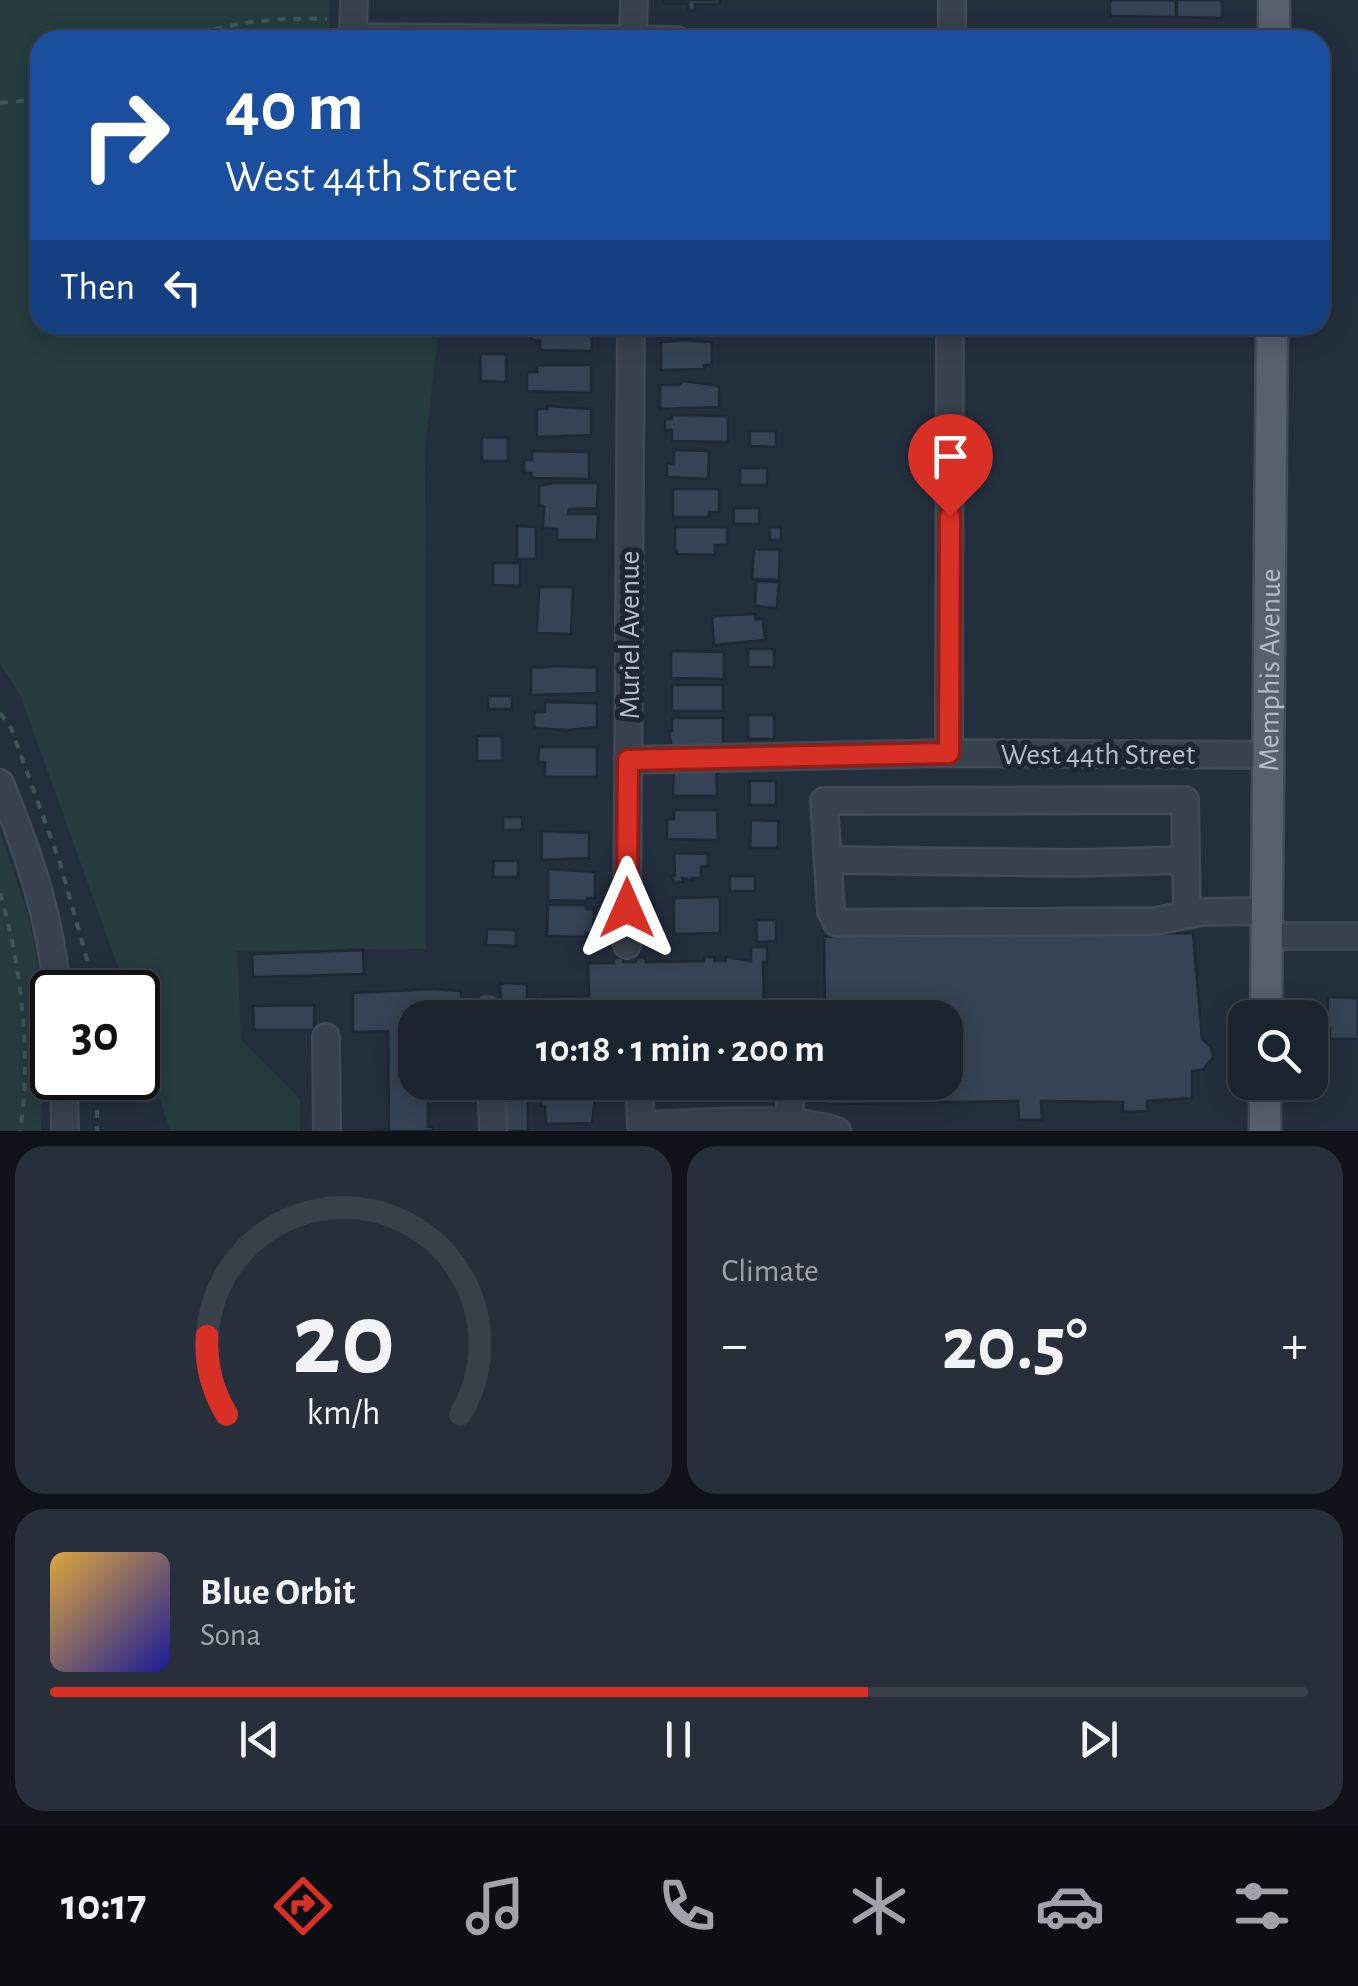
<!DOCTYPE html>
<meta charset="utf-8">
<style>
:root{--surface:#1b232e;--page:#282f3a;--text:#f1f3f6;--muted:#a0a4aa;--line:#39404a;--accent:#d93025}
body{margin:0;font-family:"Alegreya Sans",sans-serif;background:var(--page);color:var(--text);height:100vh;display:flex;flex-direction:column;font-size:38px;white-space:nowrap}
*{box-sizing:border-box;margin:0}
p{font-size:32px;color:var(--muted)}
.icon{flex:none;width:55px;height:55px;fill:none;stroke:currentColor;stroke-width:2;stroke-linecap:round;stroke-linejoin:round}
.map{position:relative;height:1131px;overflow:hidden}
.details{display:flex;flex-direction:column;gap:15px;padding:15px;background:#0f1319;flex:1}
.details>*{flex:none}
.banner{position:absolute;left:30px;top:30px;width:1300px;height:305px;border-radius:30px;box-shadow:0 5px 25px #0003,0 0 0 2px var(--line);background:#1a4fa0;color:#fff;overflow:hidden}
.buttons{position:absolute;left:1228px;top:1000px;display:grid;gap:20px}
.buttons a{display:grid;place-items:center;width:100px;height:100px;border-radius:20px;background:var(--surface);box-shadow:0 5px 25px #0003,0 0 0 2px var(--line);font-size:50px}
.speed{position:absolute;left:30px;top:970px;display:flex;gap:20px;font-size:50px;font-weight:700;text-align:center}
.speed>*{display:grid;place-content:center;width:130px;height:130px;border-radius:50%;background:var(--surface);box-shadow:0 5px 25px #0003,0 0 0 2px var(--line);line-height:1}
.speed .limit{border:5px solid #111;border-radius:15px;background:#fff;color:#111}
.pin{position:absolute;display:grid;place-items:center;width:85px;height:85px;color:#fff;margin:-102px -42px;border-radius:50% 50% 50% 0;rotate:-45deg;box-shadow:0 0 10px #0007}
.pin .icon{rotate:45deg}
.me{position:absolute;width:110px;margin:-55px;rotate:0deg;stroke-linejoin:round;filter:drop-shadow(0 0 8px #0008)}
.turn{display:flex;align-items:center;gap:35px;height:210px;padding:0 30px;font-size:45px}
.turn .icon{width:130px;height:130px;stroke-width:2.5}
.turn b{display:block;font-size:70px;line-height:85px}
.then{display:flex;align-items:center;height:95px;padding:0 30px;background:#0003;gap:20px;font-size:38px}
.big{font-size:75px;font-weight:600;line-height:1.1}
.details .card{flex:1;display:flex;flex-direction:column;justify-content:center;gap:15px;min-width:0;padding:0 35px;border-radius:30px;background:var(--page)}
.details .dial{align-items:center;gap:0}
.dial svg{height:260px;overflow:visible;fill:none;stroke:var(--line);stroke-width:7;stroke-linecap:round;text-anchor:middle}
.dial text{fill:var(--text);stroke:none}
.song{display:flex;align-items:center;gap:30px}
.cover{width:120px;height:120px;border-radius:15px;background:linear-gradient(135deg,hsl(40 70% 55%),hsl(240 70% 35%))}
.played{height:10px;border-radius:5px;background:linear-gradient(90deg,var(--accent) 65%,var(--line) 65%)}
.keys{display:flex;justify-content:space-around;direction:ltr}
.heat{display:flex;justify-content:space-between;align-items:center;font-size:55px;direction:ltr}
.details .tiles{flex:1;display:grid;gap:15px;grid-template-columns:1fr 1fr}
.card:last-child{grid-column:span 2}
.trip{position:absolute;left:398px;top:1000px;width:565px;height:100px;border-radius:30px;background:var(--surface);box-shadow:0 5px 25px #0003,0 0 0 2px var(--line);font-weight:600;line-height:100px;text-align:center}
.tabs{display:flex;height:160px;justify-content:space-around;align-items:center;background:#0b0e12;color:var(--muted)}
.tabs .icon{width:70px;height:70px}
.tabs .selected{color:var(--accent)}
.tabs b{font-size:45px;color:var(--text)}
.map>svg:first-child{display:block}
.green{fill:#263c3f}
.building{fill:#364354;stroke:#1f2835;stroke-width:2.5}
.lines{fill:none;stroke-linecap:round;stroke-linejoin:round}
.minor-casing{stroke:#414a57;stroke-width:30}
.major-casing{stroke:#414a57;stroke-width:35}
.path{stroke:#3f5557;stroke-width:4;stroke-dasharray:8 8;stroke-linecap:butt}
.minor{stroke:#38414e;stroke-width:25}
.major{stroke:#56606e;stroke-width:30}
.route-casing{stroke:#8d1f18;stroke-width:25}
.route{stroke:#d93025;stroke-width:18}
.labels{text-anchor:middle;stroke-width:10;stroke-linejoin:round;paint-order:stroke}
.street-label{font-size:30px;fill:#b4bcc9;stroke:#1d2633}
</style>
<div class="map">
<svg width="1358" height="1131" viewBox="0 0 1358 1131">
<rect width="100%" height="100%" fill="#242f3e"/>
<!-- green -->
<g class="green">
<polygon points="0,0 330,0 329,40 40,40 40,325 439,325 425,449 426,949 237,951 241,1040 300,1099 300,1131 170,1131 138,1027 138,992 127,992 21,697 0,664"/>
<path d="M0,832C11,866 25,901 33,937C46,1001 44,1066 41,1131H0Z"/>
</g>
<!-- building -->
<g class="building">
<polygon points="663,0 720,0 720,4 695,4 695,10 688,10 688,3 663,3"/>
<polygon points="1110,0 1176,0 1176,17 1110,16"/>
<polygon points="1177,0 1222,0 1222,18 1177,17"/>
<polygon points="529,325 592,325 592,351 540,350 540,340 532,340"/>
<polygon points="662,325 710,325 710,332 669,332 662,329"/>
<polygon points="684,340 712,342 712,365 704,365 704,369 661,370 661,342"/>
<polygon points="480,354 506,354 506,382 481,381"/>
<polygon points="546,365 591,365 591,393 527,391 527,372 537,372 537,366"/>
<polygon points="683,381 719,386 719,407 660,409 660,385 679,385"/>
<polygon points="547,406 591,409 591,435 537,437 537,409 547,409"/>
<polygon points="672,415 728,416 728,442 672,441 672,430 665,430 665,419 672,419"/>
<polygon points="750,431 776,431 776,447 750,446"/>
<polygon points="482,437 508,438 508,461 482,461"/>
<polygon points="674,450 709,451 708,479 667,477 667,463 674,464"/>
<polygon points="532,451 589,452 589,479 532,478 531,473 524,473 524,460 532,460"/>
<rect x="740" y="468" width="27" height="17"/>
<polygon points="553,483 598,483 597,508 569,509 568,514 598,514 597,540 557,540 557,529 543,528 544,506 539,505 539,486"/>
<polygon points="673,489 719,489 719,512 709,512 709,517 673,517"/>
<rect x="734" y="508" width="25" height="16"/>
<polygon points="517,526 536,527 536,559 517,559"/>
<polygon points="675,527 727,527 727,545 715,545 715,555 678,554 675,549"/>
<rect x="770" y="527" width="11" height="13"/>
<polygon points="754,549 780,550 779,580 752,579"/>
<polygon points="493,563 520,563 520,586 493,585"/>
<polygon points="756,581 779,582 777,608 755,606"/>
<polygon points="539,587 573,587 571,634 537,633"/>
<polygon points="755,614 756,620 763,619 765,640 714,645 712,616"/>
<rect x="748" y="649" width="26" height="18"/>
<polygon points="671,651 724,652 724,679 671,678"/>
<polygon points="561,666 597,668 597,693 531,695 531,668"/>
<rect x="672" y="685" width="51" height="26"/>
<rect x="488" y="696" width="24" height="13"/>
<polygon points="545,702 597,703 597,727 567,730 534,728 534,712 545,712"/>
<rect x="748" y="715" width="26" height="24"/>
<polygon points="672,718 723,718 723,749 672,749 669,731 672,731"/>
<rect x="477" y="736" width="25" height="25"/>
<polygon points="539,747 597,747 597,777 545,777 545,762 538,762"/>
<polygon points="674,766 716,766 717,796 673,796"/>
<rect x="750" y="781" width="26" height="24"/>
<polygon points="674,810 717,810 718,840 667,839 667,820 674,819"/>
<rect x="503" y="817" width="19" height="13"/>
<polygon points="751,820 778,821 778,848 750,848"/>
<polygon points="542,831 589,833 589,858 542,860"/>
<polygon points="674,853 708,854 708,866 701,866 701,878 692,878 693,881 682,878 683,882 674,882 671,876 675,876"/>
<polygon points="494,861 518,861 518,877 493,877"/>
<polygon points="548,869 595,872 595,898 587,898 587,901 548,900"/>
<rect x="730" y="876" width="25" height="15"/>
<polygon points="720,897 720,933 674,934 674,898"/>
<polygon points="548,905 586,905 586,909 594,909 593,933 586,933 586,937 547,936"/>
<polygon points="756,920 776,920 776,941 757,942"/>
<polygon points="487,929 516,930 516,946 486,945"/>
<polygon points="1193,933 1202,1039 1211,1047 1213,1057 1203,1070 1192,1071 1192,1098 1147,1101 1147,1111 1123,1112 1123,1102 1041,1101 1042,1120 1019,1120 1018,1101 826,1104 826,1082 945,1082 945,1018 825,1018 824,937"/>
<polygon points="751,947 767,947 767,962 763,962 764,1007 736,1007 736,1012 591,1009 595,1018 540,1018 540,1013 544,1013 544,997 589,996 588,963 614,963 614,958 623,958 623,962 636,962 636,958 645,958 646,962 704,961 704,957 714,957 714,961 726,961 726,957 751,961"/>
<polygon points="363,950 364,974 253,977 252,954"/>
<polygon points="500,983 527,984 527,1018 501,1018"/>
<polygon points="432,989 461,991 461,1018 415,1018 415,1082 428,1082 428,1127 433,1127 433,1131 371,1131 389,1129 388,1031 353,1032 353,993"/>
<polygon points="1328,997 1358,998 1358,1039 1330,1039 1330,1028 1327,1028"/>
<polygon points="314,1005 314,1030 254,1030 253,1006"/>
<polygon points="503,1082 528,1082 528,1131 504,1131"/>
<polygon points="541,1082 595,1082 591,1084 591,1096 595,1096 592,1123 546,1124 545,1106 541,1106 541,1097 545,1097 545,1085"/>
</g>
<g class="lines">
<defs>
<g id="minor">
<polyline points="354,0 353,37 677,40"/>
<polyline points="633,40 634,0"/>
<polyline points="952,40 952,0"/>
<polyline points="949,753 950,325"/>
<polyline points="628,760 949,753 1269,755"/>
<path d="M0,783C28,852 51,917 57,992"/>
<polyline points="828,860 1072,863 1186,860"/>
<polyline points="1187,915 1185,800 824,801 831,911 837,923 1156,921 1201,912 1268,911"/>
<polyline points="1268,936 1358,936"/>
<polyline points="627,945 631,325"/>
<polyline points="488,1010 489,1018"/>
<polyline points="326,1037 327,1131"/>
<polyline points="64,1078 65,1131"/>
<polyline points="491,1082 493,1131"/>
<path d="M639,1082L641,1125C695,1124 789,1114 837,1131"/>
<polyline points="790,1082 790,1123"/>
</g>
<g id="major">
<polyline points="1274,0 1274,40"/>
<path id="s1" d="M1266,1018L1272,325"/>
<polyline points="1265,1131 1265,1082"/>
</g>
</defs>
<!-- minor casing -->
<use href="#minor" class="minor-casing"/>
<!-- major casing -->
<use href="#major" class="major-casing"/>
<!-- path -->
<g class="path">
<path d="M184,40C231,20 277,18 327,19"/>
<polyline points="0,103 40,99"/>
<polyline points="0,713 11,728 60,863 96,992"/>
<path d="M0,893C21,963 32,1059 20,1131"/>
<polyline points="97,1078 97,1131"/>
</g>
<!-- minor -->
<use href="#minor" class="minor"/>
<!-- major -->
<use href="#major" class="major"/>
</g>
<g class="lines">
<defs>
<polyline id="route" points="627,908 628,760 949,753 950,516"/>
</defs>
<!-- route casing -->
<use href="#route" class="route-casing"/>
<!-- route -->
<use href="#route" class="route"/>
</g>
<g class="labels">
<!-- street labels -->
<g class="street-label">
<text transform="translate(629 635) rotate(-90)" y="10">Muriel Avenue</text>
<text dy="10" stroke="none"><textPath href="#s1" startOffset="348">Memphis Avenue</textPath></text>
<text x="1098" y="764">West 44th Street</text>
</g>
</g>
</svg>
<div class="buttons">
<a><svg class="icon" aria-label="search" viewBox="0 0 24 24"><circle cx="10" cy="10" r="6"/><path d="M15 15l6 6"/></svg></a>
</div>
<div class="speed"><div class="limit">30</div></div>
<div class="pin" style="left:950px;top:516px;background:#d93025"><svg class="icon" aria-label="arrive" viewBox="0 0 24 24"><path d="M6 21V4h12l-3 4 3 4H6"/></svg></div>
<svg class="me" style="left:627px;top:908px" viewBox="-20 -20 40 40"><path d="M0-17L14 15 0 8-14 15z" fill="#d93025" stroke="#fff" stroke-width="4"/></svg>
<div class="trip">10:18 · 1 min · 200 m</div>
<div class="banner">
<div class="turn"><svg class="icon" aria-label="right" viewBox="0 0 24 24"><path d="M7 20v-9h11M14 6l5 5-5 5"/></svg><div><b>40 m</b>West 44th Street</div></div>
<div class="then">Then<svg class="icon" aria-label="left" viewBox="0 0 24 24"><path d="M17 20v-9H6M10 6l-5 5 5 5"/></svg></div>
</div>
</div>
<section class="details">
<div class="tiles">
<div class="card dial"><svg viewBox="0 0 100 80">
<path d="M14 69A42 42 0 1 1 86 69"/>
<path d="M14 69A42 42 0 0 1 8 45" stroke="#d93025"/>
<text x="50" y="56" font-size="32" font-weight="700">20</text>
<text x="50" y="72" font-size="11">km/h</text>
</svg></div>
<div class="card"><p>Climate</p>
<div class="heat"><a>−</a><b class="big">20.5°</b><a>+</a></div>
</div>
<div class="card">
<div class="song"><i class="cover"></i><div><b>Blue Orbit</b><p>Sona</p></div></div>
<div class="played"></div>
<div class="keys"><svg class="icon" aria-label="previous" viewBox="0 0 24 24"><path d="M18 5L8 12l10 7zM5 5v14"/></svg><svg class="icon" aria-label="pause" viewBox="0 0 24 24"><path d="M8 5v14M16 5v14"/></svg><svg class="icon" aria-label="next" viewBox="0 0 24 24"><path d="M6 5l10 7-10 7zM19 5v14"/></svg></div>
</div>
</div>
</section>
<nav class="tabs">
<b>10:17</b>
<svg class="icon selected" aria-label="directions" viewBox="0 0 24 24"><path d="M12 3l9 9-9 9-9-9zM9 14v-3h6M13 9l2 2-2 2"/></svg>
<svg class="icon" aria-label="music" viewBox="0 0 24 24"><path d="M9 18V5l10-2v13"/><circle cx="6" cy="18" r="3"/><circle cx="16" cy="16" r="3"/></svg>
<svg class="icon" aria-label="phone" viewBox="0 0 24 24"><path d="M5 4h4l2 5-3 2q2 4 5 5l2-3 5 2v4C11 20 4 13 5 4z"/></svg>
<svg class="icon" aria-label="climate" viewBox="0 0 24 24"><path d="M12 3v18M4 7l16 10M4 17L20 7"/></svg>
<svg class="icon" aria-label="car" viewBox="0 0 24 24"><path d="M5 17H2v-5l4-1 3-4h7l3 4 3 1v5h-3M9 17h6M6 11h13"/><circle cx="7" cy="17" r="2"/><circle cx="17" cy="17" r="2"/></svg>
<svg class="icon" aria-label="filters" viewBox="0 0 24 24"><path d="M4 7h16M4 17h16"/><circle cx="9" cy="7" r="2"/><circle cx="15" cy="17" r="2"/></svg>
</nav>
